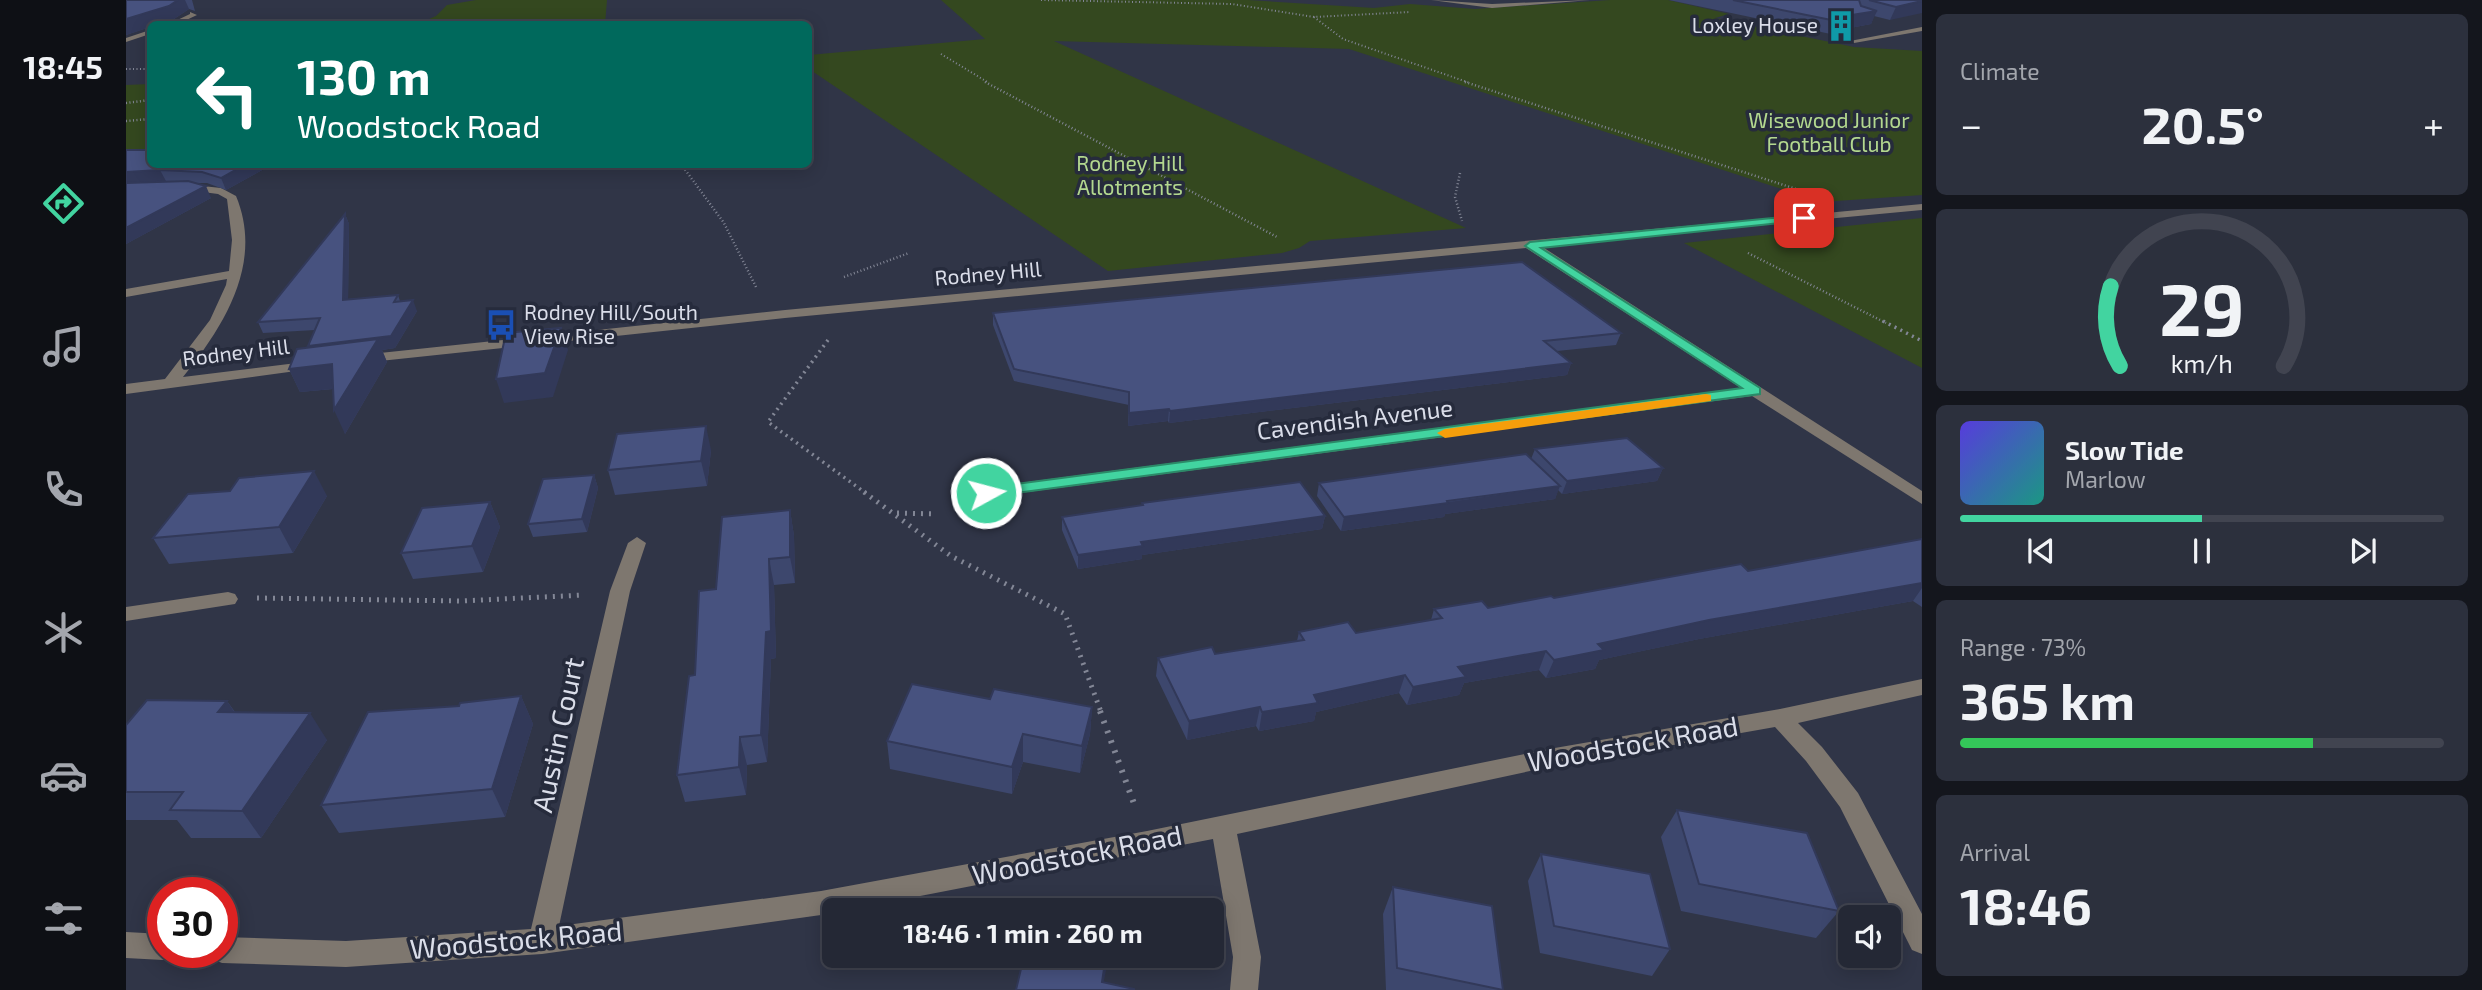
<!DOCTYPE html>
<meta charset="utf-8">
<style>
:root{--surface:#242835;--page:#2c303d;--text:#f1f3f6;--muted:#a3a6ad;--line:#414450;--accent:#42d4a0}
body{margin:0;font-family:"Exo 2",sans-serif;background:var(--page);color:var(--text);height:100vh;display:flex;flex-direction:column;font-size:26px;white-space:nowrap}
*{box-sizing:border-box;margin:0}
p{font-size:23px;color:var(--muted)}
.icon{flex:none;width:38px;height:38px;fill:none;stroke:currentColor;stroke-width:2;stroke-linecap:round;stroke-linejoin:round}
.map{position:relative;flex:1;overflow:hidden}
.panel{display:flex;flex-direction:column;gap:14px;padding:14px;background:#14161d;width:560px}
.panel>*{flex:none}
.banner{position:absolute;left:21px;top:21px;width:665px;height:147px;border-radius:10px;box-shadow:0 4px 18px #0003,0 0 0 2px var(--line);background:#00695c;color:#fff;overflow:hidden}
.buttons{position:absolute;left:1712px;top:905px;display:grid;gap:14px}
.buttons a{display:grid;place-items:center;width:63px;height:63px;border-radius:10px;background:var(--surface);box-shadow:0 4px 18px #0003,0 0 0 2px var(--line);font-size:35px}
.speed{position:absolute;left:21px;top:877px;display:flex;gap:14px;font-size:35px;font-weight:700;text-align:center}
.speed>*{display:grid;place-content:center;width:91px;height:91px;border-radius:50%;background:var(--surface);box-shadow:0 4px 18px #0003,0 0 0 2px var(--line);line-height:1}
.speed .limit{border:10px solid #d22;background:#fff;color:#111}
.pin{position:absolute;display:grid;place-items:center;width:60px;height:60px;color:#fff;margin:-30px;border-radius:14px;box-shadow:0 4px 10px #0006}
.me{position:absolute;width:77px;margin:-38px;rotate:83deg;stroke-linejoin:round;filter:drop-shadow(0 0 5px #0008)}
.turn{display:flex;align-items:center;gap:24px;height:147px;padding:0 35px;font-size:32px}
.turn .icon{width:91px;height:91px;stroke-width:2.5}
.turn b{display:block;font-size:49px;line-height:60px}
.big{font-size:52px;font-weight:700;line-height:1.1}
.panel .card{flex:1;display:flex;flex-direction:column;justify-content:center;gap:10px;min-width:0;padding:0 24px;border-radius:10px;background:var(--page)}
.panel .dial{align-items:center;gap:0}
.dial svg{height:182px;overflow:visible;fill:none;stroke:var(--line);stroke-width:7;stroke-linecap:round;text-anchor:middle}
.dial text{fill:var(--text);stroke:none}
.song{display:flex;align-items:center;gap:21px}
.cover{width:84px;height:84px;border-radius:10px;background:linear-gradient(135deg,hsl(250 70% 55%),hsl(170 70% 35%))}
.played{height:7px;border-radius:4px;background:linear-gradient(90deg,var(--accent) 50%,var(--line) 50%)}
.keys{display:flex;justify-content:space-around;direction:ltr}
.heat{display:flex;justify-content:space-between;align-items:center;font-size:38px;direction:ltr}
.charge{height:10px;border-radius:5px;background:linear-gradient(90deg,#34c759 73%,var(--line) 0)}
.trip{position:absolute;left:696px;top:898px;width:402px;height:70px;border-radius:10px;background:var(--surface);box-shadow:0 4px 18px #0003,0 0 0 2px var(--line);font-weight:700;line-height:70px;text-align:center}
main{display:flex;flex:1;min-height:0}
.tab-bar{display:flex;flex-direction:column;width:126px;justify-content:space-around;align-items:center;background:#0e1015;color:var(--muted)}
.tab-bar .icon{width:49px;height:49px}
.tab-bar .active{color:var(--accent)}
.tab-bar b{font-size:32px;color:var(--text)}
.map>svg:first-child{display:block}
.green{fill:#34481f}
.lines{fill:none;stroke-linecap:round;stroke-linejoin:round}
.path-far4{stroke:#838796;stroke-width:2;stroke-dasharray:1 2.5;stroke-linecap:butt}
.path-far3{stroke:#838796;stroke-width:2.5;stroke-dasharray:1 2.5;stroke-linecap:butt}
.path-far2{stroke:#838796;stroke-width:3.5;stroke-dasharray:2 4.5;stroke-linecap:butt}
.path-far1{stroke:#838796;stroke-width:5;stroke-dasharray:2 6;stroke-linecap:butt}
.path{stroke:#838796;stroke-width:6;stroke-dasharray:2.5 8;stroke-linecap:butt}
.minor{fill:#7e776f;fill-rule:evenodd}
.wall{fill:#3d476d}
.shaded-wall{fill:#323959}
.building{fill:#47527f;stroke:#323959;stroke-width:2}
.route{fill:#42d4a0;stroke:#2b8a68;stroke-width:2}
.slow{fill:#f59e0b}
.labels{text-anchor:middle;stroke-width:7;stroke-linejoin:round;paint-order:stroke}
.far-poi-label{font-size:21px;fill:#dadde9;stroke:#262b3c;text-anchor:end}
.far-park-label{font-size:21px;fill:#b3d88f;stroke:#262b3c}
.far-street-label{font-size:21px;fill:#dadde9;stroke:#262b3c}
.street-label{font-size:24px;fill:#dadde9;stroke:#262b3c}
.near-street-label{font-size:28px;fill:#dadde9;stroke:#262b3c}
</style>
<main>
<nav class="tab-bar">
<b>18:45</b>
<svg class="icon active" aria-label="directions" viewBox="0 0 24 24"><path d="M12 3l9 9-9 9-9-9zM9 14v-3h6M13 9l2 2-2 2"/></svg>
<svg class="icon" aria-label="music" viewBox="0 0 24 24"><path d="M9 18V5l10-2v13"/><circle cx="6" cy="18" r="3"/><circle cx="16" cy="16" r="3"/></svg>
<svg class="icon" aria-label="phone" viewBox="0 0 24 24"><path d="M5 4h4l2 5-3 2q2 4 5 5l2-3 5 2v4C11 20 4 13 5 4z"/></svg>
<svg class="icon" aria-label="climate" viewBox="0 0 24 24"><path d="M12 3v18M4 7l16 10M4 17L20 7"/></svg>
<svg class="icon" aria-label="car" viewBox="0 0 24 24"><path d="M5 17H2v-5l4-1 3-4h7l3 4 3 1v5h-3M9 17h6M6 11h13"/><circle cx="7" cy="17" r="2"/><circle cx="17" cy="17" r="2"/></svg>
<svg class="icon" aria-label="filters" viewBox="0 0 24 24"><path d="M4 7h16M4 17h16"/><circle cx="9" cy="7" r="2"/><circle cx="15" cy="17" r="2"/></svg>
</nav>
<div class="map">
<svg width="1796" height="990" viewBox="0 0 1796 990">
<rect width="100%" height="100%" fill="#303547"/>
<!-- green -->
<g class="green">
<polygon points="350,0 481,0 479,24 292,24 310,16 321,5"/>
<polygon points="815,0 1122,0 1248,8 1284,4 1349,9 1484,0 1542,0 1603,14 1589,18 1728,47 1796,51 1796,195 1696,202 1223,49 928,41 1340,228 1184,241 1173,248 1156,253 982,271 683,69 683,55 859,39"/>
<polygon points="24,84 24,150 0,152 0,85"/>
<polygon points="1796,218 1796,368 1558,243"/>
</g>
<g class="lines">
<!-- path-far4 -->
<g class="path-far4">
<polyline points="915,0 1106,4 1188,17 1284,12"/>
<polyline points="1188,17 1217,39 1344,83"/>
<polyline points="815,54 863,83"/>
<polyline points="0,69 24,69"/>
</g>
<!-- path-far3 -->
<g class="path-far3">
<polyline points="859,82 1151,237"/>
<polyline points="1339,82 1670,189"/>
<polyline points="0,103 24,100"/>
<polyline points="0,121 24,119"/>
<polyline points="555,164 598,223 631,289"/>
<polyline points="1334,173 1329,197 1336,221"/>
<polyline points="1622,253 1760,323"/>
<polyline points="718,277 783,253"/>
</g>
<!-- path-far2 -->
<g class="path-far2">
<polyline points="1757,321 1796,341"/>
<polyline points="702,340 642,422 741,494"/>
</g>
<!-- path-far1 -->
<g class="path-far1">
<polyline points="738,492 825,556 939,614 975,712"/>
<polyline points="771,513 810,514"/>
<polyline points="131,598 335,601 458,595"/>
</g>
<!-- path -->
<polyline class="path" points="974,711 1010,809"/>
<!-- minor -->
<g class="minor">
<polygon points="1305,0 1366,4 1464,0 1366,8"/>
<polygon points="64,12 71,15 52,24 43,24 64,14"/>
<polygon points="1796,27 1796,31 1728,43 1724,41"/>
<polygon points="24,30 24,34 0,42 0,38"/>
<path d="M58,184L95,188L110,196C138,263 98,326 57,377L187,361L194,365L192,368L0,394V384L39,379L84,320L100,285L101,279L0,297V289L103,271L106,240L101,199L92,194L54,189V185Z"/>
<polygon points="1796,204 1796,210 1415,246 1796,491 1796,504 1626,396 834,501 825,496 834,491 1615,388 1400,248 659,318 235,363 228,359 235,355 659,310"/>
<polygon points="511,537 520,543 504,591 433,926 695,891 1021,831 1423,749 1654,709 1796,679 1796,695 1672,723 1696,747 1732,793 1796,914 1796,954 1786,950 1714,807 1680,761 1649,727 1423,767 1111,834 1135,957 1132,990 1104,990 1107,957 1087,839 722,910 709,910 709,912 695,915 416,954 220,967 96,963 86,959 83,952 96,952 96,937 220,941 405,929 484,591 502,543"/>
<polygon points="102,592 109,594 112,599 109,604 0,621 0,607"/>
<polygon points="0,932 37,934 37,952 49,952 47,956 37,960 0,958"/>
</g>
</g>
<!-- wall -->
<g class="wall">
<polygon points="0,0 66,0 69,11 63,9 48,19 24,24 24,27 0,35"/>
<polygon points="1543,0 1796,0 1764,20 1748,16 1745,24 1724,28 1719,37"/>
<polygon points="0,150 147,164 100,190 81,183 69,183 85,198 0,244"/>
<polygon points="219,214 223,224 222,299 272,295 274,301 291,311 269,348 256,350 261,362 219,434 207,389 174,392 163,369 183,348 189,330 137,333 132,322"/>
<polygon points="867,313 1495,333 1490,345 1431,351 1445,363 1441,375 1043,423 1042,421 1002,426 1003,405 888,381 867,325"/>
<polygon points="1409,449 1537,468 1531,481 1436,494 1432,490 1429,499 1319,514 1318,517 1215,531 1191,496 1193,483 1405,459"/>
<polygon points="585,450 581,486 489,495 482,470"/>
<polygon points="468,475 472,488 461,532 407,537 402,524"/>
<polygon points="104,491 201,496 167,553 43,564 27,538"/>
<polygon points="364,502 374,527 357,572 287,579 275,553"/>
<polygon points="1016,503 1199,516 1196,529 1016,555 1016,559 952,569 936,530 936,517 1016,505"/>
<polygon points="664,510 668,536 669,583 648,585 650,658 645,659 641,762 621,765 620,795 559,802 551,775 569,675 590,589"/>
<polygon points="1796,539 1796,607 1787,601 1573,639 1473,660 1469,669 1420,678 1413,670 1338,683 1333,695 1281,705 1273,693 1190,712 1188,721 1133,731 1130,726 1061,740 1030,676 1032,658 1089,654 1171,641 1173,632 1230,633 1305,620 1308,609 1362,608 1622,571"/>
<polygon points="395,696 407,724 379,817 213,833 195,805 333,706"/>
<polygon points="864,699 966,707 964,734 954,773 897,762 886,794 764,769 761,741"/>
<polygon points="101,701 109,712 201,740 135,838 65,838 51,820 0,820 0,725"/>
<polygon points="1551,810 1713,911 1690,938 1555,911 1535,837"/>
<polygon points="1415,854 1544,949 1526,976 1414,953 1402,881"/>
<polygon points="1267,887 1377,990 1260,990 1257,914"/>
</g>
<!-- shaded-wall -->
<g class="shaded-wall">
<polygon points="52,0 59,0 63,9 48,19 31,24 24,24 24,27 0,35 0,19"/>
<polygon points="1796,1 1796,13 1764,20 1770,7"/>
<polygon points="1751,11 1745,24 1724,28 1725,24 1725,15"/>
<polygon points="120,164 147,164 100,190 95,178"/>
<polygon points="34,170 40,181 0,184 0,172"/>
<polygon points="80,186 85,198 0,244 0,228"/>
<polygon points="219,214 223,224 222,311 217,300"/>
<polygon points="287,300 291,311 269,348 256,350 261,362 219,434 208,410 244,351 188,358 182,346"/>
<polygon points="435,328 442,350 427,397 378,403 370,379"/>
<polygon points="1445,363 1441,375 1043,423 1044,411"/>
<polygon points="206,364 217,388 174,392 163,369"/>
<polygon points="1043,409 1042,421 1002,426 1003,413"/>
<polygon points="580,426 585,450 581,486 575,461"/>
<polygon points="1537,468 1531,481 1436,494 1441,481"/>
<polygon points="188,471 201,496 167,553 153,527"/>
<polygon points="468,475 472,488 461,532 456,519"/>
<polygon points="1434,486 1429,499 1319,514 1318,517 1215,531 1218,517"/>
<polygon points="364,502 374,527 357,572 346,546"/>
<polygon points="664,510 668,536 669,583 664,557"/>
<polygon points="1199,516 1196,529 1016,555 1016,559 952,569 952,555 1015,542"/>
<polygon points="643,559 648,585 650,658 645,659 641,762 635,735"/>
<polygon points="1796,583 1796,588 1787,601 1573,639 1473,660 1469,669 1420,678 1428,660 1472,644 1583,620"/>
<polygon points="1420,651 1413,670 1338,683 1333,695 1281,705 1287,687 1332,667"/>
<polygon points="1279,675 1273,693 1190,712 1188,721 1133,731 1136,712 1188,695"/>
<polygon points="395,696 407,724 379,817 366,789"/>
<polygon points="101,701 119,728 92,712"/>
<polygon points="966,707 964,734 954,773 956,746"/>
<polygon points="1134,707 1130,726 1061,740 1063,721"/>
<polygon points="184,713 201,740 135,838 116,811"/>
<polygon points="897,734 897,762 886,794 886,767"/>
<polygon points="614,737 621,765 620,795 613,767"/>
<polygon points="980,956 981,956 981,965 976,990 975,990"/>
</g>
<!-- building -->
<g class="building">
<polygon points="0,0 52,0 43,6 0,19"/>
<polygon points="1607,0 1733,0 1735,6 1751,11 1725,15 1725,24"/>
<polygon points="1743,0 1796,0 1796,1 1770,7"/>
<polygon points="0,150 24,150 24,164 120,164 95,178 76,172 34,170 0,172"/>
<polygon points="62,181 80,186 0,228 0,183"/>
<polygon points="219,214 217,300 272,295 268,302 287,300 265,336 182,346 194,318 132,322"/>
<polygon points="1396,262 1495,333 1418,341 1445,363 1044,411 1043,409 1003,413 1003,392 888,369 867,313"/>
<polygon points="435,328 419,373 370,379 380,333"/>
<polygon points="252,339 208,410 206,364 163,369 171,349"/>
<polygon points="580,426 575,461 482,470 491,434"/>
<polygon points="1501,438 1537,468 1441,481 1409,449"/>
<polygon points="1400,454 1434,486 1321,501 1322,503 1218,517 1193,483"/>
<polygon points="188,471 153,527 27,538 62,494 104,491 113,478"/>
<polygon points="468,475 456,519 402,524 417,479"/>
<polygon points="1174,482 1199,516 1015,542 1017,546 952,555 936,517 1017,505 1016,503"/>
<polygon points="364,502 346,546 275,553 296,508"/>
<polygon points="664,510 664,557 643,559 645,631 640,632 635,735 614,737 613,767 551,775 563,676 569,675 573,591 590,589 596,517"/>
<polygon points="1796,539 1796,583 1583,620 1472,644 1478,650 1428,660 1420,651 1332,667 1340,677 1287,687 1279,675 1188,695 1192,703 1136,712 1134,707 1063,721 1032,658 1086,647 1089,654 1178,640 1173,632 1222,622 1230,633 1316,618 1308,609 1356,601 1362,608 1425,596 1428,598 1615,564 1622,571"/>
<polygon points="786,684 864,699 868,689 966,707 956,746 897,734 886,767 761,741"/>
<polygon points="395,696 366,789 195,805 242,712 333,706 334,703"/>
<polygon points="21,700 101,701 92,712 184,713 116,811 44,810 57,792 0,792 0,725"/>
<polygon points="1551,810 1681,833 1713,911 1573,884"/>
<polygon points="1415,854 1524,874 1544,949 1428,926"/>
<polygon points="1267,887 1366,906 1377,990 1271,968"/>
<polygon points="898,956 980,956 976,982 1008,989 1008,990 890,990"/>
</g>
<!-- route -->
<polygon class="route" points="1678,215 1683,218 1682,220 1415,248 1634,388 1634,394 860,497 852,493 860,488 1616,388 1399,246 1404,242"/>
<!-- slow -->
<polygon class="slow" points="1580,394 1585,395 1585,401 1319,438 1311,433 1319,429"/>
<!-- icons -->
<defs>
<symbol id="building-bare" viewBox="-9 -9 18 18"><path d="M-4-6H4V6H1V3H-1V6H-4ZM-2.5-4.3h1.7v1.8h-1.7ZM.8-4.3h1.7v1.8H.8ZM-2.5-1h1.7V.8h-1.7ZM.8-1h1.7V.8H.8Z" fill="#0f9aa8" stroke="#262b3c" stroke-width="2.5" paint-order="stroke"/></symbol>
<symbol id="bus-bare" viewBox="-9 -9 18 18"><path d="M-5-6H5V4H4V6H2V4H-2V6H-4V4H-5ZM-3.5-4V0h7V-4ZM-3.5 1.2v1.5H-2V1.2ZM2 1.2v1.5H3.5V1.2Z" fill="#1a4fb4" stroke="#262b3c" stroke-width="2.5" paint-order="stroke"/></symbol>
</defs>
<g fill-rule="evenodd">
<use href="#building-bare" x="1693" y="4" width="44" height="44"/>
<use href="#bus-bare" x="353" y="303" width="44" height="44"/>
</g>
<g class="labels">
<!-- far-poi labels -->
<g class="far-poi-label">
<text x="1692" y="33">Loxley House</text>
<text x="398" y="320" text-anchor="start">Rodney Hill/South<tspan x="398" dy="24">View Rise</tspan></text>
</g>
<!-- far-park labels -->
<g class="far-park-label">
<text x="1703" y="128">Wisewood Junior<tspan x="1703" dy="24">Football Club</tspan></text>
<text x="1004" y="171">Rodney Hill<tspan x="1004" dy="24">Allotments</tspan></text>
</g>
<!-- far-street labels -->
<g class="far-street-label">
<text transform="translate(862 274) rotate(-5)" y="7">Rodney Hill</text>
<text transform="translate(110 353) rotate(-7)" y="7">Rodney Hill</text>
</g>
<!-- street labels -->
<g class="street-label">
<text transform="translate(1229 420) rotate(-7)" y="8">Cavendish Avenue</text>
</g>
<!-- near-street labels -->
<g class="near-street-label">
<text transform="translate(432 735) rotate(-78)" y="10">Austin Court</text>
<text transform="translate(1507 744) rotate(-10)" y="10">Woodstock Road</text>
<text transform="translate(951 855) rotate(-11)" y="10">Woodstock Road</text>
<text transform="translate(390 940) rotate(-5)" y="10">Woodstock Road</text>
</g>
</g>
</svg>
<div class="buttons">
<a><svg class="icon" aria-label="sound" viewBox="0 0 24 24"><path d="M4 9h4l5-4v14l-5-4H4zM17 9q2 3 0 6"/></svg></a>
</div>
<div class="speed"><div class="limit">30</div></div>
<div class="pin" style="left:1678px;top:218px;background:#d93025"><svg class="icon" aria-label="arrive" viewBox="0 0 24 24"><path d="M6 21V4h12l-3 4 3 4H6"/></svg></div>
<svg class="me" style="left:860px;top:493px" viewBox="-20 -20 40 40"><circle r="17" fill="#42d4a0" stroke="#fff" stroke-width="3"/><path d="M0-11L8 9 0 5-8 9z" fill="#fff"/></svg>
<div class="trip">18:46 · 1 min · 260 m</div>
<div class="banner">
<div class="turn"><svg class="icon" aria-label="left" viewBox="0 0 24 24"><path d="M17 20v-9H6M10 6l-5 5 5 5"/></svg><div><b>130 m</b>Woodstock Road</div></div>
</div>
</div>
<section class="panel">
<div class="card"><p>Climate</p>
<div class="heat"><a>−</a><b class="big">20.5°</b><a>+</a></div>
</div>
<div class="card dial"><svg viewBox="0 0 100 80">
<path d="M14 69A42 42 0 1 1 86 69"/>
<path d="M14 69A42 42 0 0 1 10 34" stroke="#42d4a0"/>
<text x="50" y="56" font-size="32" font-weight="700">29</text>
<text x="50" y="72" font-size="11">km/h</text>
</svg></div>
<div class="card">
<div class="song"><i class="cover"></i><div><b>Slow Tide</b><p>Marlow</p></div></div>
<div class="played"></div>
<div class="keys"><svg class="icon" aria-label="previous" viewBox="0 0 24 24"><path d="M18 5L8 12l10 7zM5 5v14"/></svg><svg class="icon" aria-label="pause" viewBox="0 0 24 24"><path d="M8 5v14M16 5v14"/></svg><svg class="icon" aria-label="next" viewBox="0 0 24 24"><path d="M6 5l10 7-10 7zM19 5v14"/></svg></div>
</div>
<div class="card"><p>Range · 73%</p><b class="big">365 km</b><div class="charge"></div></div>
<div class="card"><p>Arrival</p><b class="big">18:46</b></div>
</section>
</main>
